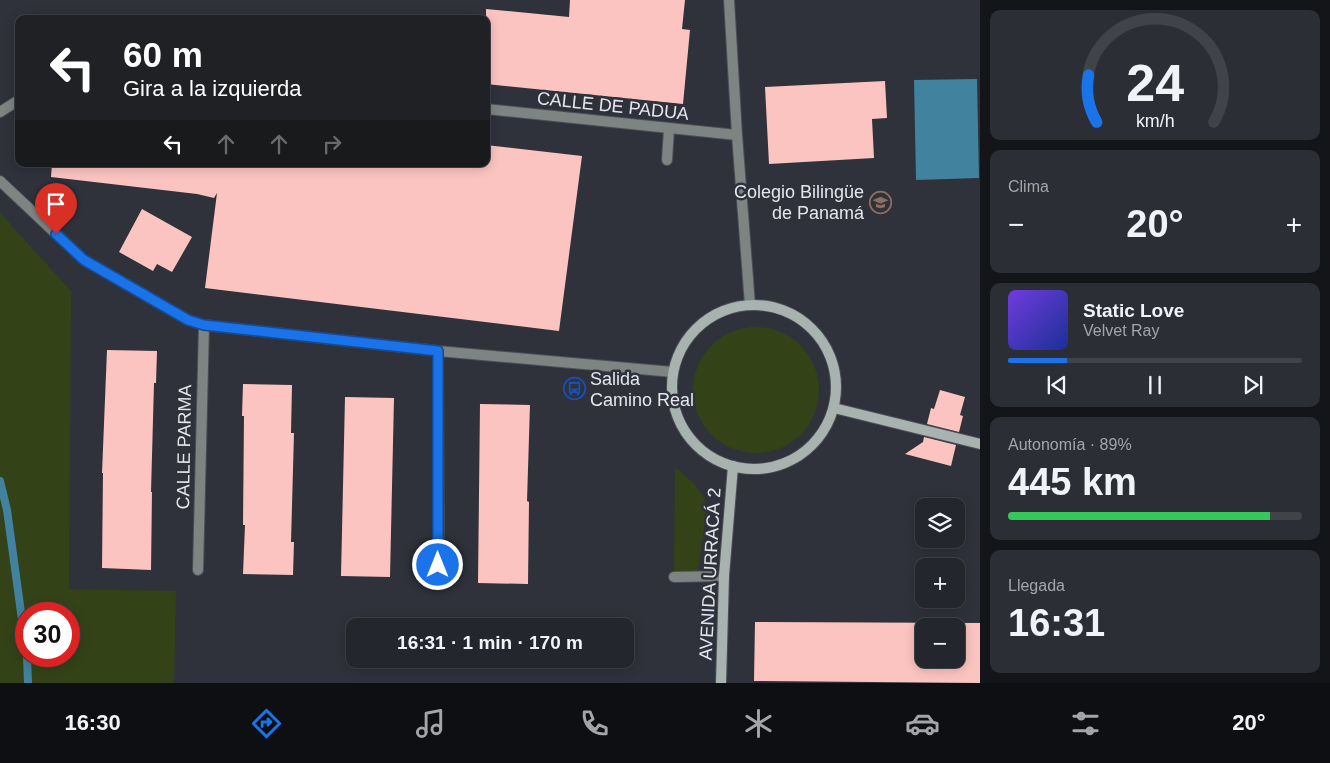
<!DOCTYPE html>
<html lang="es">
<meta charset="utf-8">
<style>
:root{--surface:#23262c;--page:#2b2e34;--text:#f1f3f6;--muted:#a3a5a9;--line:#404348;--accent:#1a73e8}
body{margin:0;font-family:Arial,sans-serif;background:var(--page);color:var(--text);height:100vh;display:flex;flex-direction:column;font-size:19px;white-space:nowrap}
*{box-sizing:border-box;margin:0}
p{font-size:16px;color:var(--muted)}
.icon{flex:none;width:28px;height:28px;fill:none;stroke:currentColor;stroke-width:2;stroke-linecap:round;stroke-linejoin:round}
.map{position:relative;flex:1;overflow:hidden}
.details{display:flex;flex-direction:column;gap:10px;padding:10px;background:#131518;width:350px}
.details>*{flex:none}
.guide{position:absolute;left:15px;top:15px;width:475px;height:152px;border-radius:10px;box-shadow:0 2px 12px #0003,0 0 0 1px var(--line);background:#202124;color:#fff;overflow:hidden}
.controls{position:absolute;left:915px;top:498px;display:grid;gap:10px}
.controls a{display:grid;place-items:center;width:50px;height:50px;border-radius:10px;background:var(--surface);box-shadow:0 2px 12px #0003,0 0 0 1px var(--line);font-size:25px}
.speed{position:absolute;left:15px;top:602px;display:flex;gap:10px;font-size:25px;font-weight:700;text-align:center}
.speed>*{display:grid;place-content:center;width:65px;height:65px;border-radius:50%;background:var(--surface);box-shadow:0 2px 12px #0003,0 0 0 1px var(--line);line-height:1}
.speed .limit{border:8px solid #d22;background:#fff;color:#111}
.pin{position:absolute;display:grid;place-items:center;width:42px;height:42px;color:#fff;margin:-51px -21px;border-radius:50% 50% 50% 0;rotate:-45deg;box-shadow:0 0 5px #0007}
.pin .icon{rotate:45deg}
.me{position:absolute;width:55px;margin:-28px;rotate:0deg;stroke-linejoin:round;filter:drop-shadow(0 0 4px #0008)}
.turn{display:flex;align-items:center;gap:18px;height:105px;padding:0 25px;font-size:22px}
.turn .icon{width:65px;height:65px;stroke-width:2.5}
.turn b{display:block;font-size:35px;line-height:42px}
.lanes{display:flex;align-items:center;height:48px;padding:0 25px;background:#0003;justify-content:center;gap:25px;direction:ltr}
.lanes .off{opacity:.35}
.big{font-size:38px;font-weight:800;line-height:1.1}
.details .tile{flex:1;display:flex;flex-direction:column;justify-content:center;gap:8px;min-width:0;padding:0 18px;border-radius:10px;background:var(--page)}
.details .dial{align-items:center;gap:0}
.dial svg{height:130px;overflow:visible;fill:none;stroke:var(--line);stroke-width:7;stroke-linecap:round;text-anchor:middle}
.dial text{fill:var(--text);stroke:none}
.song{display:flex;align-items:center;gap:15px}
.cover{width:60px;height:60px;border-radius:8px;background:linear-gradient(135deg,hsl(260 70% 55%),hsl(230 70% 35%))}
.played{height:5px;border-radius:2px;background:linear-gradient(90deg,var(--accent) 20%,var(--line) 20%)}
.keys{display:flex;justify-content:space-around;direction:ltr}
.heat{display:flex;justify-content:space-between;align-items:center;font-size:28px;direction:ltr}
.charge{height:8px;border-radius:4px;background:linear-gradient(90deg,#34c759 89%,var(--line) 0)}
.trip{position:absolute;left:346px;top:618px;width:288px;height:50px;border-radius:10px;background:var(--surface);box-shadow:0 2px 12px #0003,0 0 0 1px var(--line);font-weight:800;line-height:50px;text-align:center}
.tabs{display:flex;height:80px;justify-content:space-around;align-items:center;background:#0e0f12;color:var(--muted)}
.tabs .icon{width:35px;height:35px}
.tabs .selected{color:var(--accent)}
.tabs b{font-size:22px;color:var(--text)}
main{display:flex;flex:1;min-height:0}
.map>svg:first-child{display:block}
.green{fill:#334317;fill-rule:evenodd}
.water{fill:#41829f}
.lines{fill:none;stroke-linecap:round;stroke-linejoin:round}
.stream{stroke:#41829f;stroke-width:8}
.building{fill:#fbc4c0;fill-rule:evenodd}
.lane-casing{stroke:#4c4f57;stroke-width:12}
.street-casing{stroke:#4c4f57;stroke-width:12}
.secondary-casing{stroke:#4c4f57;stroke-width:12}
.lane{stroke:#7e8482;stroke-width:10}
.street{stroke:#7e8482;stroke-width:10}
.secondary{stroke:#a8b2af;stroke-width:10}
.route-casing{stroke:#114b97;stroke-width:12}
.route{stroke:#1a73e8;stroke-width:9}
.labels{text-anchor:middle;stroke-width:5;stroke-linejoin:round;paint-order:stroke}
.street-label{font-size:18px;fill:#e4e6ec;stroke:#2f323b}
.poi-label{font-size:18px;fill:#e4e6ec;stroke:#2f323b;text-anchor:end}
</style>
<main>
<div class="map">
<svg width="980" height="683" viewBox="0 0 980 683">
<rect width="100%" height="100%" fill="#2f323b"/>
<!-- green -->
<g class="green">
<path d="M0,213L71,291L69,589L176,591L174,683H0ZM26,614H69V656H26Z"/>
<circle cx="756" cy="390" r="63"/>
<path d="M675,467C685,476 698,485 704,498C709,510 699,556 698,572L674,571Z"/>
</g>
<!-- water -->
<polygon class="water" points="977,79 979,178 916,180 914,80"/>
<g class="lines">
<!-- stream -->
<g class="stream">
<polyline points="0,481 7,510 26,649"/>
<polyline points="27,656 28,683"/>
</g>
</g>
<!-- building -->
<g class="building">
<polygon points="570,0 685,0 682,29 690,30 683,104 486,84 486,9 569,17"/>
<polygon points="885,81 887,118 872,119 874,158 769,164 765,87"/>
<polygon points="486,145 582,156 559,331 205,288 217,193 214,198 197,194 51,177 52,164 486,164"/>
<polygon points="142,209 192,237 172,272 157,264 153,271 119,252"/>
<polygon points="107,350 157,351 156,383 154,383 151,492 152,492 151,570 102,568 103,473 102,473"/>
<polygon points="243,384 292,385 291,433 294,433 291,542 294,542 293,575 243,574 245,525 243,525 244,416 242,416"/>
<polygon points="940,390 965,397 960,415 963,416 959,432 927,424 931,408 934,409"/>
<polygon points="345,397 394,398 390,577 341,576"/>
<polygon points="480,404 530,405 527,501 529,502 528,584 478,583"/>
<polygon points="924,437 956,445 951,466 905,454 923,442"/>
<path d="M755,622L980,623V683L754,681ZM924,626H956V659H924Z"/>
</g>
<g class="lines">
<defs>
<g id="lane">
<polyline points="667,160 669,129"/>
<polyline points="674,577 724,576"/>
</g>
<g id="street">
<polyline points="729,0 737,135 750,305"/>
<polyline points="486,109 737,135"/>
<polyline points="0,112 19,100"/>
<polyline points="0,181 84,260 188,320 204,325 438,351 673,372"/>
<polyline points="438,351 439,584"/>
<polyline points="198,570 204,325"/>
</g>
<g id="secondary">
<circle cx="754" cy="387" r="82"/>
<polyline points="834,408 980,444"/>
<polyline points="721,683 724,576 733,466"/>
</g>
</defs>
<!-- lane casing -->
<use href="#lane" class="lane-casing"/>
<!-- street casing -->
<use href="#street" class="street-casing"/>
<!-- secondary casing -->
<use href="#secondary" class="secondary-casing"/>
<!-- lane -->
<use href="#lane" class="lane"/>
<!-- street -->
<use href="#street" class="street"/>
<!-- secondary -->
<use href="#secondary" class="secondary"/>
</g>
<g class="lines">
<defs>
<polyline id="route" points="56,234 84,260 188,320 204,325 438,351 438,565"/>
</defs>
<!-- route casing -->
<use href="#route" class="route-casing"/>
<!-- route -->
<use href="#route" class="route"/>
</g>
<!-- icons -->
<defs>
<symbol id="school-ring" viewBox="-11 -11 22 22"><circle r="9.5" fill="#2f323b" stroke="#8d6e63" stroke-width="1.5"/><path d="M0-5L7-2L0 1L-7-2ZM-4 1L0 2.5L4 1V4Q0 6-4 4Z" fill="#8d6e63"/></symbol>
<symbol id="bus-ring" viewBox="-11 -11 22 22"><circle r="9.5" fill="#2f323b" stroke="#1a4fb4" stroke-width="1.5"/><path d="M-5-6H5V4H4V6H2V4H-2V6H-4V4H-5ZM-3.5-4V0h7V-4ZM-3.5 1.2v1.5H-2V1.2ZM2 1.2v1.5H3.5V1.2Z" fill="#1a4fb4"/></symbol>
</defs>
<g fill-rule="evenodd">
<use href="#school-ring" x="868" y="190" width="25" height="25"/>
<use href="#bus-ring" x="562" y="376" width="25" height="25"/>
</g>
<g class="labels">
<!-- street labels -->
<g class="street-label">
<text transform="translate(613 106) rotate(6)" y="6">CALLE DE PADUA</text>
<text transform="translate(184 447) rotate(-89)" y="6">CALLE PARMA</text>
<text transform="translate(710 574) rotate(-87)" y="6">AVENIDA URRACÁ 2</text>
</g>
<!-- poi labels -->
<g class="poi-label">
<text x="864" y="198">Colegio Bilingüe<tspan x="864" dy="21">de Panamá</tspan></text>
<text x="590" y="385" text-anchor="start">Salida<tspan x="590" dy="21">Camino Real</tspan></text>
</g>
</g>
</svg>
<div class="controls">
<a><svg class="icon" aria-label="layers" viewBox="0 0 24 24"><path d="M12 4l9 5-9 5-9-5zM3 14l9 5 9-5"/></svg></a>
<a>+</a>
<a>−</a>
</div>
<div class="speed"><div class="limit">30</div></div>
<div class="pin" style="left:56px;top:234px;background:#d93025"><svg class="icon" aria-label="arrive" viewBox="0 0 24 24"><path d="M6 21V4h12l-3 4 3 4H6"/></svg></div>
<svg class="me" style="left:438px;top:565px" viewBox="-20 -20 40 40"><circle r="17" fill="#1a73e8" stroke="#fff" stroke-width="3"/><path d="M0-11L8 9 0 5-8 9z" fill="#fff"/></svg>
<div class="trip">16:31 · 1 min · 170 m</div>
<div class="guide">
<div class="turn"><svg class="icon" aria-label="left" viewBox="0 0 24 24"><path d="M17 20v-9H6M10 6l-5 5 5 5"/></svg><div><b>60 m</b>Gira a la izquierda</div></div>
<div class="lanes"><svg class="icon" aria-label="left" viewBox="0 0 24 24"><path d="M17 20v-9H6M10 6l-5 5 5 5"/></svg><svg class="icon off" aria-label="ahead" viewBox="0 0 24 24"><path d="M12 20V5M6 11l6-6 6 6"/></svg><svg class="icon off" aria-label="ahead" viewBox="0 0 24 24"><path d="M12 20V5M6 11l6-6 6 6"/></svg><svg class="icon off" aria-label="right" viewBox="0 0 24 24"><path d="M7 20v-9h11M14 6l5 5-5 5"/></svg></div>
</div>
</div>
<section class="details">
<div class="tile dial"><svg viewBox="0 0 100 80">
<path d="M14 69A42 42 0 1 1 86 69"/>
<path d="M14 69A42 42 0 0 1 9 40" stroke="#1a73e8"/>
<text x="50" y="56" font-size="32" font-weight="700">24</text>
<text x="50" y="72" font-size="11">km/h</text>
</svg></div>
<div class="tile"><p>Clima</p>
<div class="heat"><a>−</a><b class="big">20°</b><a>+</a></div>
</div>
<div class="tile">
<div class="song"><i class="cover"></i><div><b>Static Love</b><p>Velvet Ray</p></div></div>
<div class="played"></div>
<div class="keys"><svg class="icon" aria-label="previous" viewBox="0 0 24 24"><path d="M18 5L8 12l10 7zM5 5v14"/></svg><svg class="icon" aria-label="pause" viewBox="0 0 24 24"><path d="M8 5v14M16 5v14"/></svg><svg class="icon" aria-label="next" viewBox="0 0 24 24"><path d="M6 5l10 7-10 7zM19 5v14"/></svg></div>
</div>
<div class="tile"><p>Autonomía · 89%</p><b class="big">445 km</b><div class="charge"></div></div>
<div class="tile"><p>Llegada</p><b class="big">16:31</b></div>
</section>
</main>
<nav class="tabs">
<b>16:30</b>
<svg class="icon selected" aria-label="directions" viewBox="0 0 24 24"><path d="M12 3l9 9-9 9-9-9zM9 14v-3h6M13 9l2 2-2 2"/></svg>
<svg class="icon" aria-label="music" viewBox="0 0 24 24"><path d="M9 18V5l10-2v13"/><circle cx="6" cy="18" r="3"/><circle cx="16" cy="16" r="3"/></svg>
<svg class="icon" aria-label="phone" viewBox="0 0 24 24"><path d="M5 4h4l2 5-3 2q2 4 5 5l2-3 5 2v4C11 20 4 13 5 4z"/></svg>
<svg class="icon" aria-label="climate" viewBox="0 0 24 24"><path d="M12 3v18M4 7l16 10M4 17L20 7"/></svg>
<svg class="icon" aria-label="car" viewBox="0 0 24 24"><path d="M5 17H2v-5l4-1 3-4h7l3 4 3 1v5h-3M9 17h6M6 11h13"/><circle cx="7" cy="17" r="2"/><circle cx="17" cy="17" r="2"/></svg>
<svg class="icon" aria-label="filters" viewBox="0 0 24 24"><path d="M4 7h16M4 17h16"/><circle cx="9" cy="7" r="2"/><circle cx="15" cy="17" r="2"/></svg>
<b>20°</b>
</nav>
